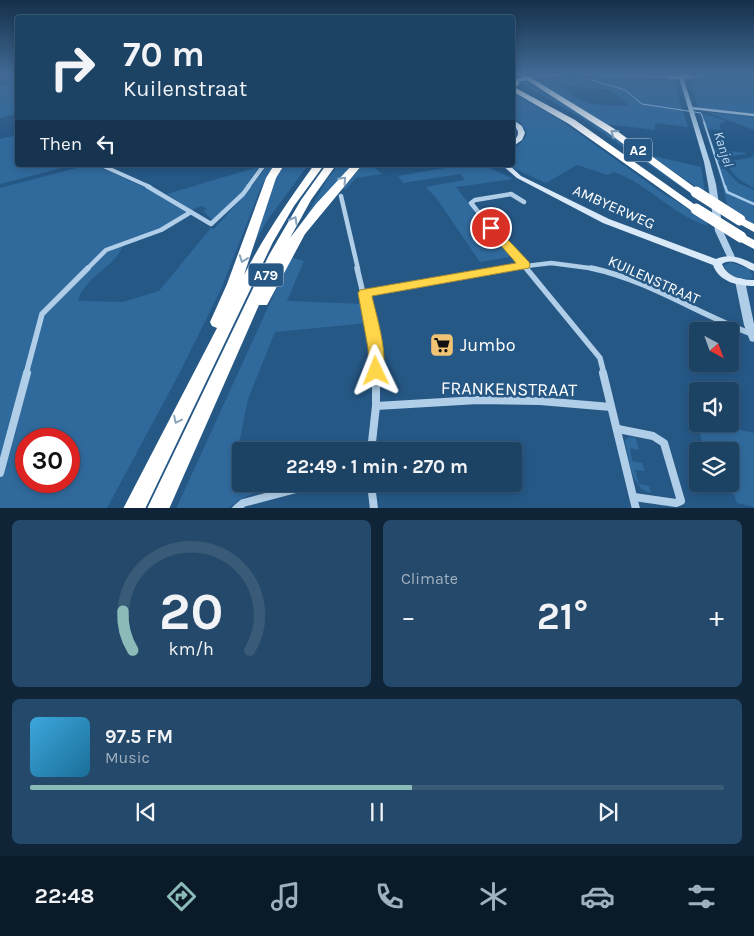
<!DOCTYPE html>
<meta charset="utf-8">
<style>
:root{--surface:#1c4264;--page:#25496a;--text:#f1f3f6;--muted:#a0b0bf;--line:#3a5b78;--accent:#8bbbb9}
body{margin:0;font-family:Karla,sans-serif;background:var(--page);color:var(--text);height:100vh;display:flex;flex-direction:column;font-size:19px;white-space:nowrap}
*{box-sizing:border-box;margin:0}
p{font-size:16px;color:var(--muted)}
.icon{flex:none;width:28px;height:28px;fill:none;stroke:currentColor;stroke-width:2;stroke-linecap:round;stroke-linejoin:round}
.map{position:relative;height:508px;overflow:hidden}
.side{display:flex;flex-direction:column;gap:12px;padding:12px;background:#0f2437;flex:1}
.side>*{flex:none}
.banner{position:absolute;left:15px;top:15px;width:500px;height:152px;border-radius:5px;box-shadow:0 2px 8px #0003,0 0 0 1px var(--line);background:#1c4264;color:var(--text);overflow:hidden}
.needle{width:32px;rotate:139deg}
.controls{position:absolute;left:689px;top:322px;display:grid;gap:10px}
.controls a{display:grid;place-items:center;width:50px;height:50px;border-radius:5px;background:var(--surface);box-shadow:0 2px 8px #0003,0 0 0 1px var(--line);font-size:25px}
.speed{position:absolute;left:15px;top:428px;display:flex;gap:10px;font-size:25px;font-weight:700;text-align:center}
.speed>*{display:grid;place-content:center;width:65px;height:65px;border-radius:50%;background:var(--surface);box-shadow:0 2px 8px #0003,0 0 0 1px var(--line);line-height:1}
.speed .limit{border:8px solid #d22;background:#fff;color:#111}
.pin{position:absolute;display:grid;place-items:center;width:42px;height:42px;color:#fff;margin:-21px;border:2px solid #fff;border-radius:50%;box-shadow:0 1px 5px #0007}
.me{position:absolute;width:55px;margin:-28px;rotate:358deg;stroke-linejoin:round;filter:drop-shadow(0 0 4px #0008)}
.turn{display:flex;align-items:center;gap:18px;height:105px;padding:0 25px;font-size:22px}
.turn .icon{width:65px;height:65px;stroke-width:2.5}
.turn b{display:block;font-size:35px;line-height:42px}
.then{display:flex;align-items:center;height:48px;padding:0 25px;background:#0003;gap:10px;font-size:19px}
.big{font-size:38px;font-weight:700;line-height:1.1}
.side .widget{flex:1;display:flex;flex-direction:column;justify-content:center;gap:8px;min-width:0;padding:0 18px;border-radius:8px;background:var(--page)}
.side .dial{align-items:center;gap:0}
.dial svg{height:130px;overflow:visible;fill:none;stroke:var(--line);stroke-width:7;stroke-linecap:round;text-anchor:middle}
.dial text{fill:var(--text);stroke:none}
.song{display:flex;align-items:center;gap:15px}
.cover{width:60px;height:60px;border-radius:8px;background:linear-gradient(135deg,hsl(200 70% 55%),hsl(200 70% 35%))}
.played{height:5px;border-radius:2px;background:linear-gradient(90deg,var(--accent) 55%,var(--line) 55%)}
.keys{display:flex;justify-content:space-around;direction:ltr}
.heat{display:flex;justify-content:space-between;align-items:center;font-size:28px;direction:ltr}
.side .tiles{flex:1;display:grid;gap:12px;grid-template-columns:1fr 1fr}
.widget:last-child{grid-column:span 2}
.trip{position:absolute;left:232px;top:442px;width:290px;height:50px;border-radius:5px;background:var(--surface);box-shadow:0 2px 8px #0003,0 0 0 1px var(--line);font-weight:700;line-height:50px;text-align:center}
.menu{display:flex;height:80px;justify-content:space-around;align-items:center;background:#0b1a28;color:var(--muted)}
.menu .icon{width:35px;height:35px}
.menu .on{color:var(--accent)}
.menu b{font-size:22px;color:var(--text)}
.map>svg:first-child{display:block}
.green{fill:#306a9d;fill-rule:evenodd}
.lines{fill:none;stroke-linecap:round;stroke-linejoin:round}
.stream-far2{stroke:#a5cae9;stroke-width:1}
.stream-far1{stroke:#a5cae9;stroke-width:2}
.stream{stroke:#a5cae9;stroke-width:2.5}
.minor-far4{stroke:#b0cee8;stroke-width:2.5}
.minor-far3{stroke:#b0cee8;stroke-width:4}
.minor-far2{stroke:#b0cee8;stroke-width:4.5}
.minor-far1{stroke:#b0cee8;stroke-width:5.5}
.minor{stroke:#b0cee8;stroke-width:8}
.tertiary{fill:#b0cee8;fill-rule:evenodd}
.secondary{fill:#dae9f7;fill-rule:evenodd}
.primary{fill:#f3f8fe;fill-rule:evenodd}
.trunk{fill:#f9fcfe;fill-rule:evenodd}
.motorway{fill:#fff;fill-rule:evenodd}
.tertiary-bridge{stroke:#b0cee8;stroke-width:5}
.trunk-bridge{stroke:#f9fcfe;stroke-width:6}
.motorway-bridge{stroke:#fff;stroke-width:11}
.oneway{stroke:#88a3bc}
.route{fill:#ffd54a;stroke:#a68a30}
.labels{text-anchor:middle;stroke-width:5;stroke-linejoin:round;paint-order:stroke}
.far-water-label{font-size:14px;font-style:italic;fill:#bcd8ef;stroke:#265886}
.shield{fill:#265886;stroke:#becddb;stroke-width:1}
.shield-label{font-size:14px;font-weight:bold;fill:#fff}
.street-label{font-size:15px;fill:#fff;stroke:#265886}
.near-poi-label{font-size:18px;fill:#fff;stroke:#265886;text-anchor:start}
.near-street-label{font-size:18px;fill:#fff;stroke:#265886}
</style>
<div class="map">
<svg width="754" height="509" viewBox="0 0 754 509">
<rect width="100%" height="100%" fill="#265886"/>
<!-- green -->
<g class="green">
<polygon points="722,74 754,74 754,114 698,107 689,78"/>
<path d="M572,76L675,78C675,97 684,111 688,127L655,123V130L605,124L536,81L542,78ZM560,85L610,90L630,106C597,105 586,108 560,85Z"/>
<polygon points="528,80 570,106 693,192 693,195 581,118 518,82"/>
<polygon points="17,83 17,114 0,118 0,86"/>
<path d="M513,93L559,119L668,197L671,198L705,220L708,226C672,215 649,184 614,172L608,175L577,165L546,183L513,168L510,165H512L513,150L525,138L527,133L522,124L513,117Z"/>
<polygon points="699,112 724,120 725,121 719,125 721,130 705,128"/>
<polygon points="706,112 754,117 754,130"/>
<polygon points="17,135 18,165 73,165 0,184 0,139"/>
<polygon points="712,149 746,153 746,154 732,156 720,162 716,162"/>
<path d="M753,154H754V188C744,183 732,176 728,165L731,161L753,157Z"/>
<polygon points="653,156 701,167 705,193 654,158"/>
<polygon points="717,164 723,167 738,183 754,190 754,225 728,208"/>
<path d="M95,165L148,189L186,212L165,228L124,241C120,266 85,274 78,301L123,302L159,291L211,228L214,229L251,188L267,165H274L261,187L221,289L180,372L107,508L0,509V188L80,167ZM26,439H69V481H26Z"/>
<polygon points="283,165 308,165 268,219 248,255 274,180"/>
<polygon points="338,165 353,165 298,230 327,180"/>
<polygon points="363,165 387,165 375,168 382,174 356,178 346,189 343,189"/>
<polygon points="462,165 484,165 513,179 456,187 510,257 480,262 437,199 426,187 465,180 460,174 403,183 398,176"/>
<polygon points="261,166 247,187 212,220 203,211 207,209 202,206 191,210 167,194"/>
<path d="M291,257L304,261L287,301L364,304L368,323L275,332L248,399L231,483L287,484C266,490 245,493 229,508L176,509Z"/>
<path d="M730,262L749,269L753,277C743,282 729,276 724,266Z"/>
<polygon points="692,407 697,408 698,424 714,424 754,433 754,507 737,503 734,494 720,491 718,484 730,484 730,451 705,451"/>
<path d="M628,437L636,438L639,450L630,448L632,461L642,463L645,471L635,470L639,484L649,486L651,493C630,488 630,460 625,441Z"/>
</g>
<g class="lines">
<!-- stream-far2 -->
<polyline class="stream-far2" points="588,79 625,90 642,104 701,113 705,124"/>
<!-- stream-far1 -->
<polyline class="stream-far1" points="704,122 725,187"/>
<!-- stream -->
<polyline class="stream" points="725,186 727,192 754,204"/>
<!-- minor-far4 -->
<polyline class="minor-far4" points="691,108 754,115"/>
<!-- minor-far3 -->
<g class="minor-far3">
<polyline points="101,165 150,187"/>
<polyline points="248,187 264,165"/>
</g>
<!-- minor-far2 -->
<g class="minor-far2">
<polyline points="147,186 211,224 243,194 249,186"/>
<polyline points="341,196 358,269"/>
<polyline points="524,202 511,194 475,200 471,203 509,250 527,269"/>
<polyline points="87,269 106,250 161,230 191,212"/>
<polyline points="501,269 551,263 597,269"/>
</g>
<!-- minor-far1 -->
<g class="minor-far1">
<polyline points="357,268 376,348 376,374"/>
<polyline points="526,268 600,358 604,374"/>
<path d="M591,268C648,280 698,314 752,334"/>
<polyline points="365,293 509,268"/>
<polyline points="26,374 42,314 88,268"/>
</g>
<!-- minor -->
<g class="minor">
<polyline points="603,373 636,509"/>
<polyline points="376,406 478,400 540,401 611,407"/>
<polyline points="618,429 653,436 664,443 681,501 676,503 634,497"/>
<polyline points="371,451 376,406 376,373"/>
<polyline points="0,473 27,373"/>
<polyline points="371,484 374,509"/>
<polyline points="236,509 243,503 315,484"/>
</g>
<!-- tertiary -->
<g class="tertiary">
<polygon points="556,74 671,76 673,77 671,78 571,75 526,78 524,77"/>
<polygon points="678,74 682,74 710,162 716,184 723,231 736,259 735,261 729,261 715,231 708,184 704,162"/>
<polygon points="701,74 713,74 691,77 689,76"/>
<polygon points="740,278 743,279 745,281 754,324 754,342 750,341 744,325 735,281 737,279"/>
</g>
<!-- secondary -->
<g class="secondary">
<path d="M512,119L522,126L525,133L522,140L512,147V142C520,136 520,130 512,124Z"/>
<path d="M502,165H509L521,176L609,219L716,259C729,253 742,258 754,264V271C743,267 733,257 722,264C727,277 742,280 754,280V286C738,286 719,282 713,265L603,223L517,178Z"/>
</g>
<!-- primary -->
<polygon class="primary" points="529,77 531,80 512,82 512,79"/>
<!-- trunk -->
<polygon class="trunk" points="516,74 523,74 529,77 526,79"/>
<!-- motorway -->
<g class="motorway">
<polygon points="524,76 528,76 613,128 701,192 700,194 692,194 607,132 524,78"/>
<polygon points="512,86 575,120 701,209 696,212 692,211 569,124 512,91"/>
<path d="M274,165H284L276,178L244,275C264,236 288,201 314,165H324L294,206L273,242L145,509H123L217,328L212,326L210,322L227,284L266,178Z"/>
<polygon points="326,165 336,165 311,200 290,238 316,204 352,165 362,165 305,234 267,305 259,305 169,509 147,509 269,255 301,200"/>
<polygon points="740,217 754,224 754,232 736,222 734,220 736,218"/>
<polygon points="741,233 754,240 754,249 737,240 735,237 737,234"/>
</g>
<!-- tertiary-bridge -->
<polyline class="tertiary-bridge" points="671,77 691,76"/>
<!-- trunk-bridge -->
<polyline class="trunk-bridge" points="512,81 516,83"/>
<!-- motorway-bridge -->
<g class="motorway-bridge">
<polyline points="696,192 740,220"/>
<polyline points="696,209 741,237"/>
</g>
</g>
<!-- one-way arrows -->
<defs><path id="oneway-chevron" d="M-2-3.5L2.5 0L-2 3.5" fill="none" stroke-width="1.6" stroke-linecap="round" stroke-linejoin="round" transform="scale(1.25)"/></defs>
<g class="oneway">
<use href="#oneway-chevron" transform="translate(614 133) rotate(-144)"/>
<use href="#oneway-chevron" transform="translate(343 180) rotate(-47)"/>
<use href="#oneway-chevron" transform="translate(294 220) rotate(-60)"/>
<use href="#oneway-chevron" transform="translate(243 259) rotate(110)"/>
<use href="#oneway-chevron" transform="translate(177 420) rotate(116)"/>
</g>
<!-- sky -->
<linearGradient id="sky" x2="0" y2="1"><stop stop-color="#15304a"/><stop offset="0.51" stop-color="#416a95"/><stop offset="1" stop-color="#416a95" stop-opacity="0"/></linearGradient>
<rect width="754" height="145" fill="url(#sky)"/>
<!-- route -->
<path class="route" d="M491,225L495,226L529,262L530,265L529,268L372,296C376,315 390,358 381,375L376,377L371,375L369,371L368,348L358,293L360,290L516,263L486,228Z"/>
<!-- icons -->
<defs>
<symbol id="supermarket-square" viewBox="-11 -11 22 22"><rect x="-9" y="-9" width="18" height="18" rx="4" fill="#f1c375" stroke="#265886"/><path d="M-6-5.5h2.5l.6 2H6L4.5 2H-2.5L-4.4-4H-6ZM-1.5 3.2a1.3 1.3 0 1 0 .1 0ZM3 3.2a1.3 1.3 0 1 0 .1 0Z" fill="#111"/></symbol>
</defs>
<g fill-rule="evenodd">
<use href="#supermarket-square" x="428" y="331" width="28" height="28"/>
</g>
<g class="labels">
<!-- far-water labels -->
<g class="far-water-label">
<text transform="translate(724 149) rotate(72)" y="5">Kanjel</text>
</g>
<!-- shield labels -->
<g class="shield">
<rect x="624" y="138.5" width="28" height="23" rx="4"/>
<rect x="248.5" y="263.5" width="35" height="23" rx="4"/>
</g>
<g class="shield-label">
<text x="638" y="155">A2</text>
<text x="266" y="280">A79</text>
</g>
<!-- street labels -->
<g class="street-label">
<text transform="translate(614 207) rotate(24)" y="5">AMBYERWEG</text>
<text transform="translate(654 280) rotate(24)" y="5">KUILENSTRAAT</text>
</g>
<!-- near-poi labels -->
<g class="near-poi-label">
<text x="460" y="351">Jumbo</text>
</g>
<!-- near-street labels -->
<g class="near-street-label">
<text transform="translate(509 389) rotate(1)" y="6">FRANKENSTRAAT</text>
</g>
</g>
</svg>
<div class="controls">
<a><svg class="needle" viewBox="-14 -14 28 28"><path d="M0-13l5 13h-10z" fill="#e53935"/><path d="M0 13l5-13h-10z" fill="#a0b0bf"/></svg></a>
<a><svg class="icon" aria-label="sound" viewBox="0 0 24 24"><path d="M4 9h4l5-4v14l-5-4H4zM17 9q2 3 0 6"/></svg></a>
<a><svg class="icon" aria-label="layers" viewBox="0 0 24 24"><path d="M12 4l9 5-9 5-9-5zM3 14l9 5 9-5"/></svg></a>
</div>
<div class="speed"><div class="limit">30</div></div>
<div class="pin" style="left:491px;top:228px;background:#d93025"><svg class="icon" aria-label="arrive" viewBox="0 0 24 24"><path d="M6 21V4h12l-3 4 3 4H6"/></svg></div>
<svg class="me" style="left:376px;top:371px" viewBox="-20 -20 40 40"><path d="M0-17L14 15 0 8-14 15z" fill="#ffd54a" stroke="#fff" stroke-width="4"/></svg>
<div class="trip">22:49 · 1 min · 270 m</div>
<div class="banner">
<div class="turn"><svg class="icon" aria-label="right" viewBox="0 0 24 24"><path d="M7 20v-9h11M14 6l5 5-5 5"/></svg><div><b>70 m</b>Kuilenstraat</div></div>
<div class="then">Then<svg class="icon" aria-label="left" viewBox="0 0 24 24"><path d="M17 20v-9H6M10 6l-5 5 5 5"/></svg></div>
</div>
</div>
<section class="side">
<div class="tiles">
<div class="widget dial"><svg viewBox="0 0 100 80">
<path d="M14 69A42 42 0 1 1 86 69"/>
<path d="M14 69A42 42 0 0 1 8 45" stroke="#8bbbb9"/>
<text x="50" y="56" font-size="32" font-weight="700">20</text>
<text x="50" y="72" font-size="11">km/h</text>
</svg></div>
<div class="widget"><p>Climate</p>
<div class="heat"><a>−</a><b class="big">21°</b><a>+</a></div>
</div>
<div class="widget">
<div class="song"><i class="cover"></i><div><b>97.5 FM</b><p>Music</p></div></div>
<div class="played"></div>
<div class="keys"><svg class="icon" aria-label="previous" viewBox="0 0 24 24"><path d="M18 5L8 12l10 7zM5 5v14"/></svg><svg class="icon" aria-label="pause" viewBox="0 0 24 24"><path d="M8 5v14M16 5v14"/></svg><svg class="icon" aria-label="next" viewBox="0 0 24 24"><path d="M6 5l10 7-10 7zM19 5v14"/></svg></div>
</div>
</div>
</section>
<nav class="menu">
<b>22:48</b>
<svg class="icon on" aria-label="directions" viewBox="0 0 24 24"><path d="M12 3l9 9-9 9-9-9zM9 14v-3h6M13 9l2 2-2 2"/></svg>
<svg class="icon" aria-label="music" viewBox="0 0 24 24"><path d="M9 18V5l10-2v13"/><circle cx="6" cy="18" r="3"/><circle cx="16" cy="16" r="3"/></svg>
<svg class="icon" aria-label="phone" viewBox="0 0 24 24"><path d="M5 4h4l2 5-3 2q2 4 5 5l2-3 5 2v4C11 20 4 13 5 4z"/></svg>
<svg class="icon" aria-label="climate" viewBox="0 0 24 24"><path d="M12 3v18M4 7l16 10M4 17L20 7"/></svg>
<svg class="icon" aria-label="car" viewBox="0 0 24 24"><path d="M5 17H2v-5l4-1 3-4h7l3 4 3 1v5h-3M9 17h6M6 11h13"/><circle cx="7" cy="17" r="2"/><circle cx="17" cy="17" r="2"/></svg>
<svg class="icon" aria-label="filters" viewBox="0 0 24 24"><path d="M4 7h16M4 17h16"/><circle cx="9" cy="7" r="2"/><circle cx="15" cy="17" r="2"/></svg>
</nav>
